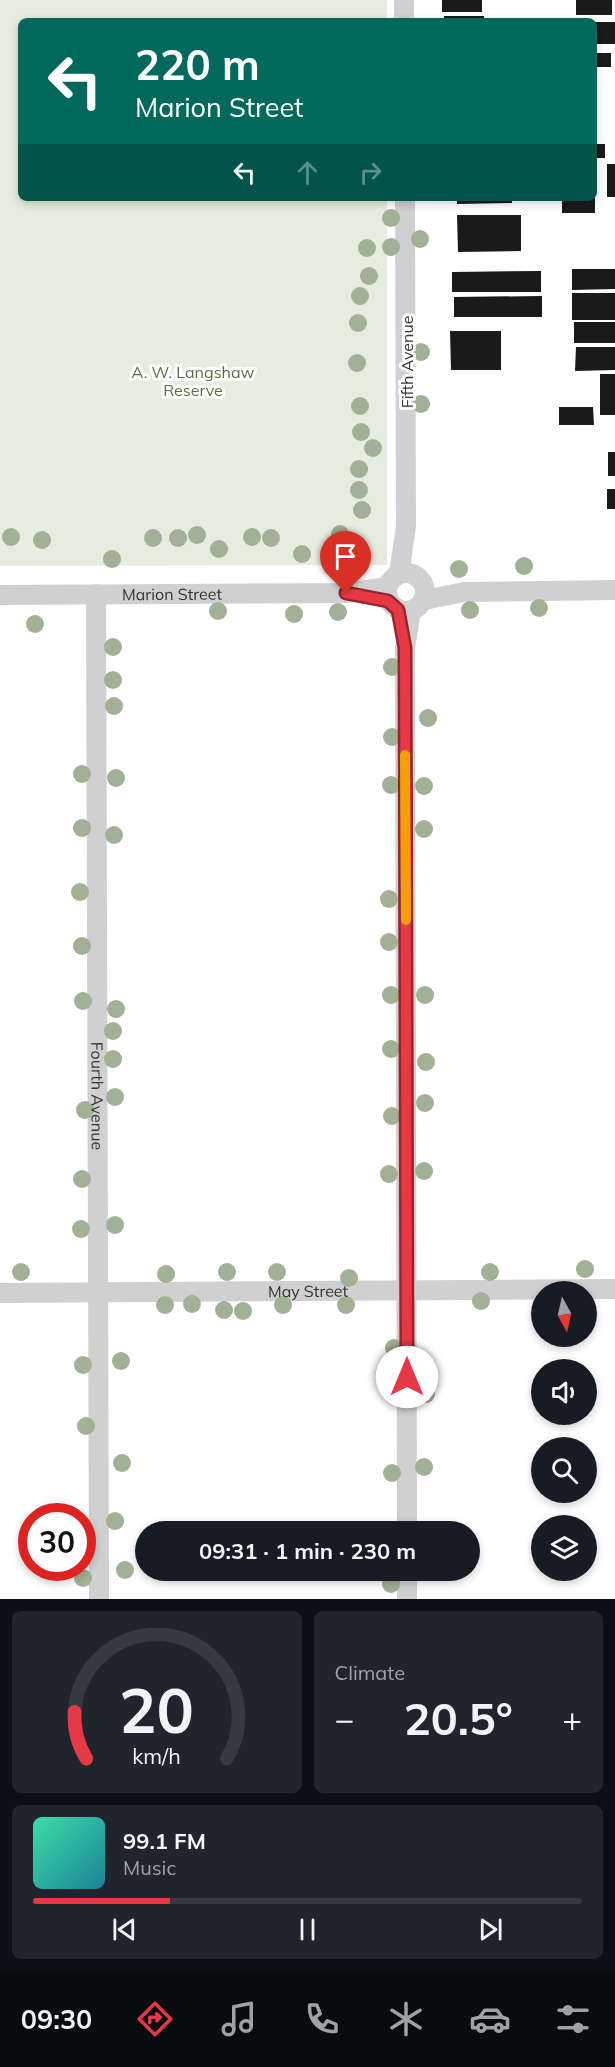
<!DOCTYPE html>
<meta charset="utf-8">
<style>
:root{--surface:#171b24;--page:#20242c;--text:#f1f3f6;--muted:#9ea1a6;--line:#363941;--accent:#e63946}
body{margin:0;font-family:Mulish,sans-serif;background:var(--page);color:var(--text);height:100vh;display:flex;flex-direction:column;font-size:22px;white-space:nowrap}
*{box-sizing:border-box;margin:0}
p{font-size:20px;color:var(--muted)}
.icon{flex:none;width:33px;height:33px;fill:none;stroke:currentColor;stroke-width:2;stroke-linecap:round;stroke-linejoin:round}
.map{position:relative;height:1599px;overflow:hidden}
.side{display:flex;flex-direction:column;gap:12px;padding:12px;background:#0d0f14;flex:1}
.side>*{flex:none}
.guide{position:absolute;left:18px;top:18px;width:579px;height:183px;border-radius:9px;box-shadow:0 3px 9px #0003;background:#00695c;color:#fff;overflow:hidden}
.needle{width:39px;rotate:172deg}
.buttons{position:absolute;left:531px;top:1281px;display:grid;gap:12px}
.buttons a{display:grid;place-items:center;width:66px;height:66px;border-radius:50%;background:var(--surface);box-shadow:0 3px 9px #0003;font-size:30px}
.speed{position:absolute;left:18px;top:1503px;display:flex;gap:12px;font-size:30px;font-weight:700;text-align:center}
.speed>*{display:grid;place-content:center;width:78px;height:78px;border-radius:50%;background:var(--surface);box-shadow:0 3px 9px #0003;line-height:1}
.speed .limit{border:9px solid #d22;background:#fff;color:#111}
.pin{position:absolute;display:grid;place-items:center;width:51px;height:51px;color:#fff;margin:-62px -26px;border-radius:50% 50% 50% 0;rotate:-45deg;box-shadow:0 0 6px #0007}
.pin .icon{rotate:45deg}
.me{position:absolute;width:66px;margin:-33px;rotate:0deg;stroke-linejoin:round;filter:drop-shadow(0 0 4px #0008)}
.turn{display:flex;align-items:center;gap:21px;height:126px;padding:0 18px;font-size:27px}
.turn .icon{width:78px;height:78px;stroke-width:2.5}
.turn b{display:block;font-size:42px;line-height:51px}
.lanes{display:flex;align-items:center;height:57px;padding:0 18px;background:#0003;justify-content:center;gap:30px;direction:ltr}
.lanes .off{opacity:.35}
.big{font-size:45px;font-weight:700;line-height:1.1}
.side .tile{flex:1;display:flex;flex-direction:column;justify-content:center;gap:9px;min-width:0;padding:0 21px;border-radius:9px;background:var(--page)}
.side .dial{align-items:center;gap:0}
.dial svg{height:156px;overflow:visible;fill:none;stroke:var(--line);stroke-width:7;stroke-linecap:round;text-anchor:middle}
.dial text{fill:var(--text);stroke:none}
.song{display:flex;align-items:center;gap:18px}
.cover{width:72px;height:72px;border-radius:9px;background:linear-gradient(135deg,hsl(160 70% 55%),hsl(190 70% 35%))}
.played{height:6px;border-radius:3px;background:linear-gradient(90deg,var(--accent) 25%,var(--line) 25%)}
.keys{display:flex;justify-content:space-around;direction:ltr}
.heat{display:flex;justify-content:space-between;align-items:center;font-size:33px;direction:ltr}
.side .tiles{flex:1;display:grid;gap:12px;grid-template-columns:1fr 1fr}
.tile:last-child{grid-column:span 2}
.trip{position:absolute;left:135px;top:1521px;width:345px;height:60px;border-radius:30px;background:var(--surface);box-shadow:0 3px 9px #0003;font-weight:700;line-height:60px;text-align:center}
.tab-bar{display:flex;height:96px;justify-content:space-around;align-items:center;background:#090b0e;color:var(--muted)}
.tab-bar .icon{width:42px;height:42px}
.tab-bar .current{color:var(--accent)}
.tab-bar b{font-size:27px;color:var(--text)}
.map>svg:first-child{display:block}
.green{fill:#e6ecdf}
.building{fill:#1a1a1a}
.lines{fill:none;stroke-linecap:round;stroke-linejoin:round}
.minor{stroke:#d0d0d0;stroke-width:20}
.tree{fill:#a2b095}
.route-casing{stroke:#96252e;stroke-width:15}
.route{stroke:#e63946;stroke-width:10}
.slow{stroke:#f59e0b;stroke-width:10}
.labels{text-anchor:middle;stroke-width:6;stroke-linejoin:round;paint-order:stroke}
.street-label{font-size:16px;fill:#333;stroke:#fff}
.park-label{font-size:16px;fill:#56703f;stroke:#fff}
</style>
<div class="map">
<svg width="615" height="1599" viewBox="0 0 615 1599">
<rect width="100%" height="100%" fill="#fff"/>
<!-- green -->
<polygon class="green" points="0,0 387,0 387,21 21,21 21,198 387,198 387,565 0,566"/>
<!-- building -->
<g class="building">
<rect x="442" y="0" width="40" height="12"/>
<rect x="576" y="0" width="36" height="15"/>
<rect x="444" y="16" width="40" height="5"/>
<rect x="594" y="22" width="21" height="22"/>
<rect x="594" y="53" width="17" height="14"/>
<rect x="594" y="144" width="11" height="14"/>
<rect x="607" y="164" width="8" height="33"/>
<polygon points="457,198 512,198 512,203 457,204"/>
<rect x="562" y="198" width="33" height="15"/>
<polygon points="457,215 521,215 521,251 458,252"/>
<polygon points="572,269 615,269 615,289 572,290"/>
<polygon points="541,271 541,292 452,292 452,272"/>
<rect x="572" y="293" width="43" height="27"/>
<polygon points="542,296 542,317 454,317 454,297"/>
<rect x="574" y="322" width="41" height="21"/>
<polygon points="450,331 501,331 501,370 451,370"/>
<polygon points="576,347 615,347 615,370 575,371"/>
<rect x="600" y="374" width="15" height="41"/>
<polygon points="559,407 593,407 594,425 559,425"/>
<rect x="608" y="452" width="7" height="24"/>
<rect x="607" y="489" width="8" height="20"/>
</g>
<g class="lines">
<!-- minor -->
<g class="minor">
<polyline points="404,0 404,21"/>
<circle cx="406" cy="592" r="19"/>
<polyline points="399,574 406,526 405,198"/>
<path id="s1" d="M96,594L99,1599"/>
<path id="s2" d="M0,595L346,593L387,587"/>
<polyline points="424,600 464,592 615,590"/>
<path id="s3" d="M0,1293L615,1289"/>
<polyline points="407,1532 405,648 411,611"/>
<polyline points="407,1570 407,1599"/>
</g>
</g>
<!-- trees -->
<g class="tree">
<circle cx="391" cy="218" r="9"/>
<circle cx="420" cy="239" r="9"/>
<circle cx="391" cy="247" r="9"/>
<circle cx="367" cy="248" r="9"/>
<circle cx="369" cy="276" r="9"/>
<circle cx="360" cy="296" r="9"/>
<circle cx="358" cy="323" r="9"/>
<circle cx="421" cy="352" r="9"/>
<circle cx="357" cy="363" r="9"/>
<circle cx="421" cy="404" r="9"/>
<circle cx="360" cy="406" r="9"/>
<circle cx="361" cy="432" r="9"/>
<circle cx="373" cy="448" r="9"/>
<circle cx="359" cy="469" r="9"/>
<circle cx="359" cy="490" r="9"/>
<circle cx="362" cy="510" r="9"/>
<circle cx="340" cy="534" r="9"/>
<circle cx="197" cy="535" r="9"/>
<circle cx="11" cy="537" r="9"/>
<circle cx="252" cy="537" r="9"/>
<circle cx="153" cy="538" r="9"/>
<circle cx="178" cy="538" r="9"/>
<circle cx="271" cy="538" r="9"/>
<circle cx="42" cy="540" r="9"/>
<circle cx="219" cy="549" r="9"/>
<circle cx="302" cy="554" r="9"/>
<circle cx="112" cy="559" r="9"/>
<circle cx="524" cy="566" r="9"/>
<circle cx="459" cy="569" r="9"/>
<circle cx="539" cy="608" r="9"/>
<circle cx="470" cy="610" r="9"/>
<circle cx="218" cy="611" r="9"/>
<circle cx="338" cy="612" r="9"/>
<circle cx="294" cy="614" r="9"/>
<circle cx="35" cy="624" r="9"/>
<circle cx="113" cy="647" r="9"/>
<circle cx="392" cy="667" r="9"/>
<circle cx="113" cy="680" r="9"/>
<circle cx="114" cy="706" r="9"/>
<circle cx="428" cy="718" r="9"/>
<circle cx="392" cy="737" r="9"/>
<circle cx="82" cy="774" r="9"/>
<circle cx="116" cy="778" r="9"/>
<circle cx="391" cy="785" r="9"/>
<circle cx="424" cy="786" r="9"/>
<circle cx="82" cy="828" r="9"/>
<circle cx="424" cy="829" r="9"/>
<circle cx="114" cy="835" r="9"/>
<circle cx="80" cy="892" r="9"/>
<circle cx="389" cy="899" r="9"/>
<circle cx="389" cy="942" r="9"/>
<circle cx="82" cy="946" r="9"/>
<circle cx="391" cy="995" r="9"/>
<circle cx="425" cy="995" r="9"/>
<circle cx="83" cy="1001" r="9"/>
<circle cx="116" cy="1009" r="9"/>
<circle cx="113" cy="1031" r="9"/>
<circle cx="391" cy="1049" r="9"/>
<circle cx="113" cy="1059" r="9"/>
<circle cx="426" cy="1062" r="9"/>
<circle cx="115" cy="1097" r="9"/>
<circle cx="425" cy="1103" r="9"/>
<circle cx="85" cy="1110" r="9"/>
<circle cx="392" cy="1116" r="9"/>
<circle cx="424" cy="1171" r="9"/>
<circle cx="389" cy="1174" r="9"/>
<circle cx="82" cy="1179" r="9"/>
<circle cx="115" cy="1225" r="9"/>
<circle cx="81" cy="1229" r="9"/>
<circle cx="585" cy="1269" r="9"/>
<circle cx="21" cy="1272" r="9"/>
<circle cx="227" cy="1272" r="9"/>
<circle cx="277" cy="1272" r="9"/>
<circle cx="490" cy="1272" r="9"/>
<circle cx="166" cy="1274" r="9"/>
<circle cx="349" cy="1278" r="9"/>
<circle cx="481" cy="1301" r="9"/>
<circle cx="192" cy="1304" r="9"/>
<circle cx="165" cy="1305" r="9"/>
<circle cx="283" cy="1305" r="9"/>
<circle cx="346" cy="1305" r="9"/>
<circle cx="224" cy="1310" r="9"/>
<circle cx="243" cy="1311" r="9"/>
<circle cx="394" cy="1348" r="9"/>
<circle cx="121" cy="1361" r="9"/>
<circle cx="83" cy="1365" r="9"/>
<circle cx="426" cy="1394" r="9"/>
<circle cx="86" cy="1426" r="9"/>
<circle cx="122" cy="1463" r="9"/>
<circle cx="424" cy="1467" r="9"/>
<circle cx="392" cy="1473" r="9"/>
<circle cx="115" cy="1521" r="9"/>
<circle cx="125" cy="1570" r="9"/>
<circle cx="83" cy="1578" r="9"/>
<circle cx="391" cy="1584" r="9"/>
</g>
<g class="lines">
<defs>
<polyline id="route" points="346,593 388,601 398,610 405,648 407,1377"/>
</defs>
<!-- route casing -->
<use href="#route" class="route-casing"/>
<!-- route -->
<use href="#route" class="route"/>
<!-- slow -->
<polyline class="slow" points="405,755 406,920"/>
</g>
<g class="labels">
<!-- street labels -->
<g class="street-label">
<text transform="translate(407 362) rotate(-90)" y="6">Fifth Avenue</text>
<text dy="6" stroke="none"><textPath href="#s2" startOffset="172">Marion Street</textPath></text>
<text dy="6" stroke="none"><textPath href="#s1" startOffset="502">Fourth Avenue</textPath></text>
<text dy="6" stroke="none"><textPath href="#s3" startOffset="308">May Street</textPath></text>
</g>
<!-- park labels -->
<g class="park-label">
<text x="193" y="378">A. W. Langshaw<tspan x="193" dy="18">Reserve</tspan></text>
</g>
</g>
</svg>
<div class="buttons">
<a><svg class="needle" viewBox="-14 -14 28 28"><path d="M0-13l5 13h-10z" fill="#e53935"/><path d="M0 13l5-13h-10z" fill="#9ea1a6"/></svg></a>
<a><svg class="icon" aria-label="sound" viewBox="0 0 24 24"><path d="M4 9h4l5-4v14l-5-4H4zM17 9q2 3 0 6"/></svg></a>
<a><svg class="icon" aria-label="search" viewBox="0 0 24 24"><circle cx="10" cy="10" r="6"/><path d="M15 15l6 6"/></svg></a>
<a><svg class="icon" aria-label="layers" viewBox="0 0 24 24"><path d="M12 4l9 5-9 5-9-5zM3 14l9 5 9-5"/></svg></a>
</div>
<div class="speed"><div class="limit">30</div></div>
<div class="pin" style="left:346px;top:593px;background:#d93025"><svg class="icon" aria-label="arrive" viewBox="0 0 24 24"><path d="M6 21V4h12l-3 4 3 4H6"/></svg></div>
<svg class="me" style="left:407px;top:1377px" viewBox="-20 -20 40 40"><circle r="19" fill="#fff"/><path d="M0-13L10 11 0 6-10 11z" fill="#e63946"/></svg>
<div class="trip">09:31 · 1 min · 230 m</div>
<div class="guide">
<div class="turn"><svg class="icon" aria-label="left" viewBox="0 0 24 24"><path d="M17 20v-9H6M10 6l-5 5 5 5"/></svg><div><b>220 m</b>Marion Street</div></div>
<div class="lanes"><svg class="icon" aria-label="left" viewBox="0 0 24 24"><path d="M17 20v-9H6M10 6l-5 5 5 5"/></svg><svg class="icon off" aria-label="ahead" viewBox="0 0 24 24"><path d="M12 20V5M6 11l6-6 6 6"/></svg><svg class="icon off" aria-label="right" viewBox="0 0 24 24"><path d="M7 20v-9h11M14 6l5 5-5 5"/></svg></div>
</div>
</div>
<section class="side">
<div class="tiles">
<div class="tile dial"><svg viewBox="0 0 100 80">
<path d="M14 69A42 42 0 1 1 86 69"/>
<path d="M14 69A42 42 0 0 1 8 45" stroke="#e63946"/>
<text x="50" y="56" font-size="32" font-weight="700">20</text>
<text x="50" y="72" font-size="11">km/h</text>
</svg></div>
<div class="tile"><p>Climate</p>
<div class="heat"><a>−</a><b class="big">20.5°</b><a>+</a></div>
</div>
<div class="tile">
<div class="song"><i class="cover"></i><div><b>99.1 FM</b><p>Music</p></div></div>
<div class="played"></div>
<div class="keys"><svg class="icon" aria-label="previous" viewBox="0 0 24 24"><path d="M18 5L8 12l10 7zM5 5v14"/></svg><svg class="icon" aria-label="pause" viewBox="0 0 24 24"><path d="M8 5v14M16 5v14"/></svg><svg class="icon" aria-label="next" viewBox="0 0 24 24"><path d="M6 5l10 7-10 7zM19 5v14"/></svg></div>
</div>
</div>
</section>
<nav class="tab-bar">
<b>09:30</b>
<svg class="icon current" aria-label="directions" viewBox="0 0 24 24"><path d="M12 3l9 9-9 9-9-9zM9 14v-3h6M13 9l2 2-2 2"/></svg>
<svg class="icon" aria-label="music" viewBox="0 0 24 24"><path d="M9 18V5l10-2v13"/><circle cx="6" cy="18" r="3"/><circle cx="16" cy="16" r="3"/></svg>
<svg class="icon" aria-label="phone" viewBox="0 0 24 24"><path d="M5 4h4l2 5-3 2q2 4 5 5l2-3 5 2v4C11 20 4 13 5 4z"/></svg>
<svg class="icon" aria-label="climate" viewBox="0 0 24 24"><path d="M12 3v18M4 7l16 10M4 17L20 7"/></svg>
<svg class="icon" aria-label="car" viewBox="0 0 24 24"><path d="M5 17H2v-5l4-1 3-4h7l3 4 3 1v5h-3M9 17h6M6 11h13"/><circle cx="7" cy="17" r="2"/><circle cx="17" cy="17" r="2"/></svg>
<svg class="icon" aria-label="filters" viewBox="0 0 24 24"><path d="M4 7h16M4 17h16"/><circle cx="9" cy="7" r="2"/><circle cx="15" cy="17" r="2"/></svg>
</nav>
